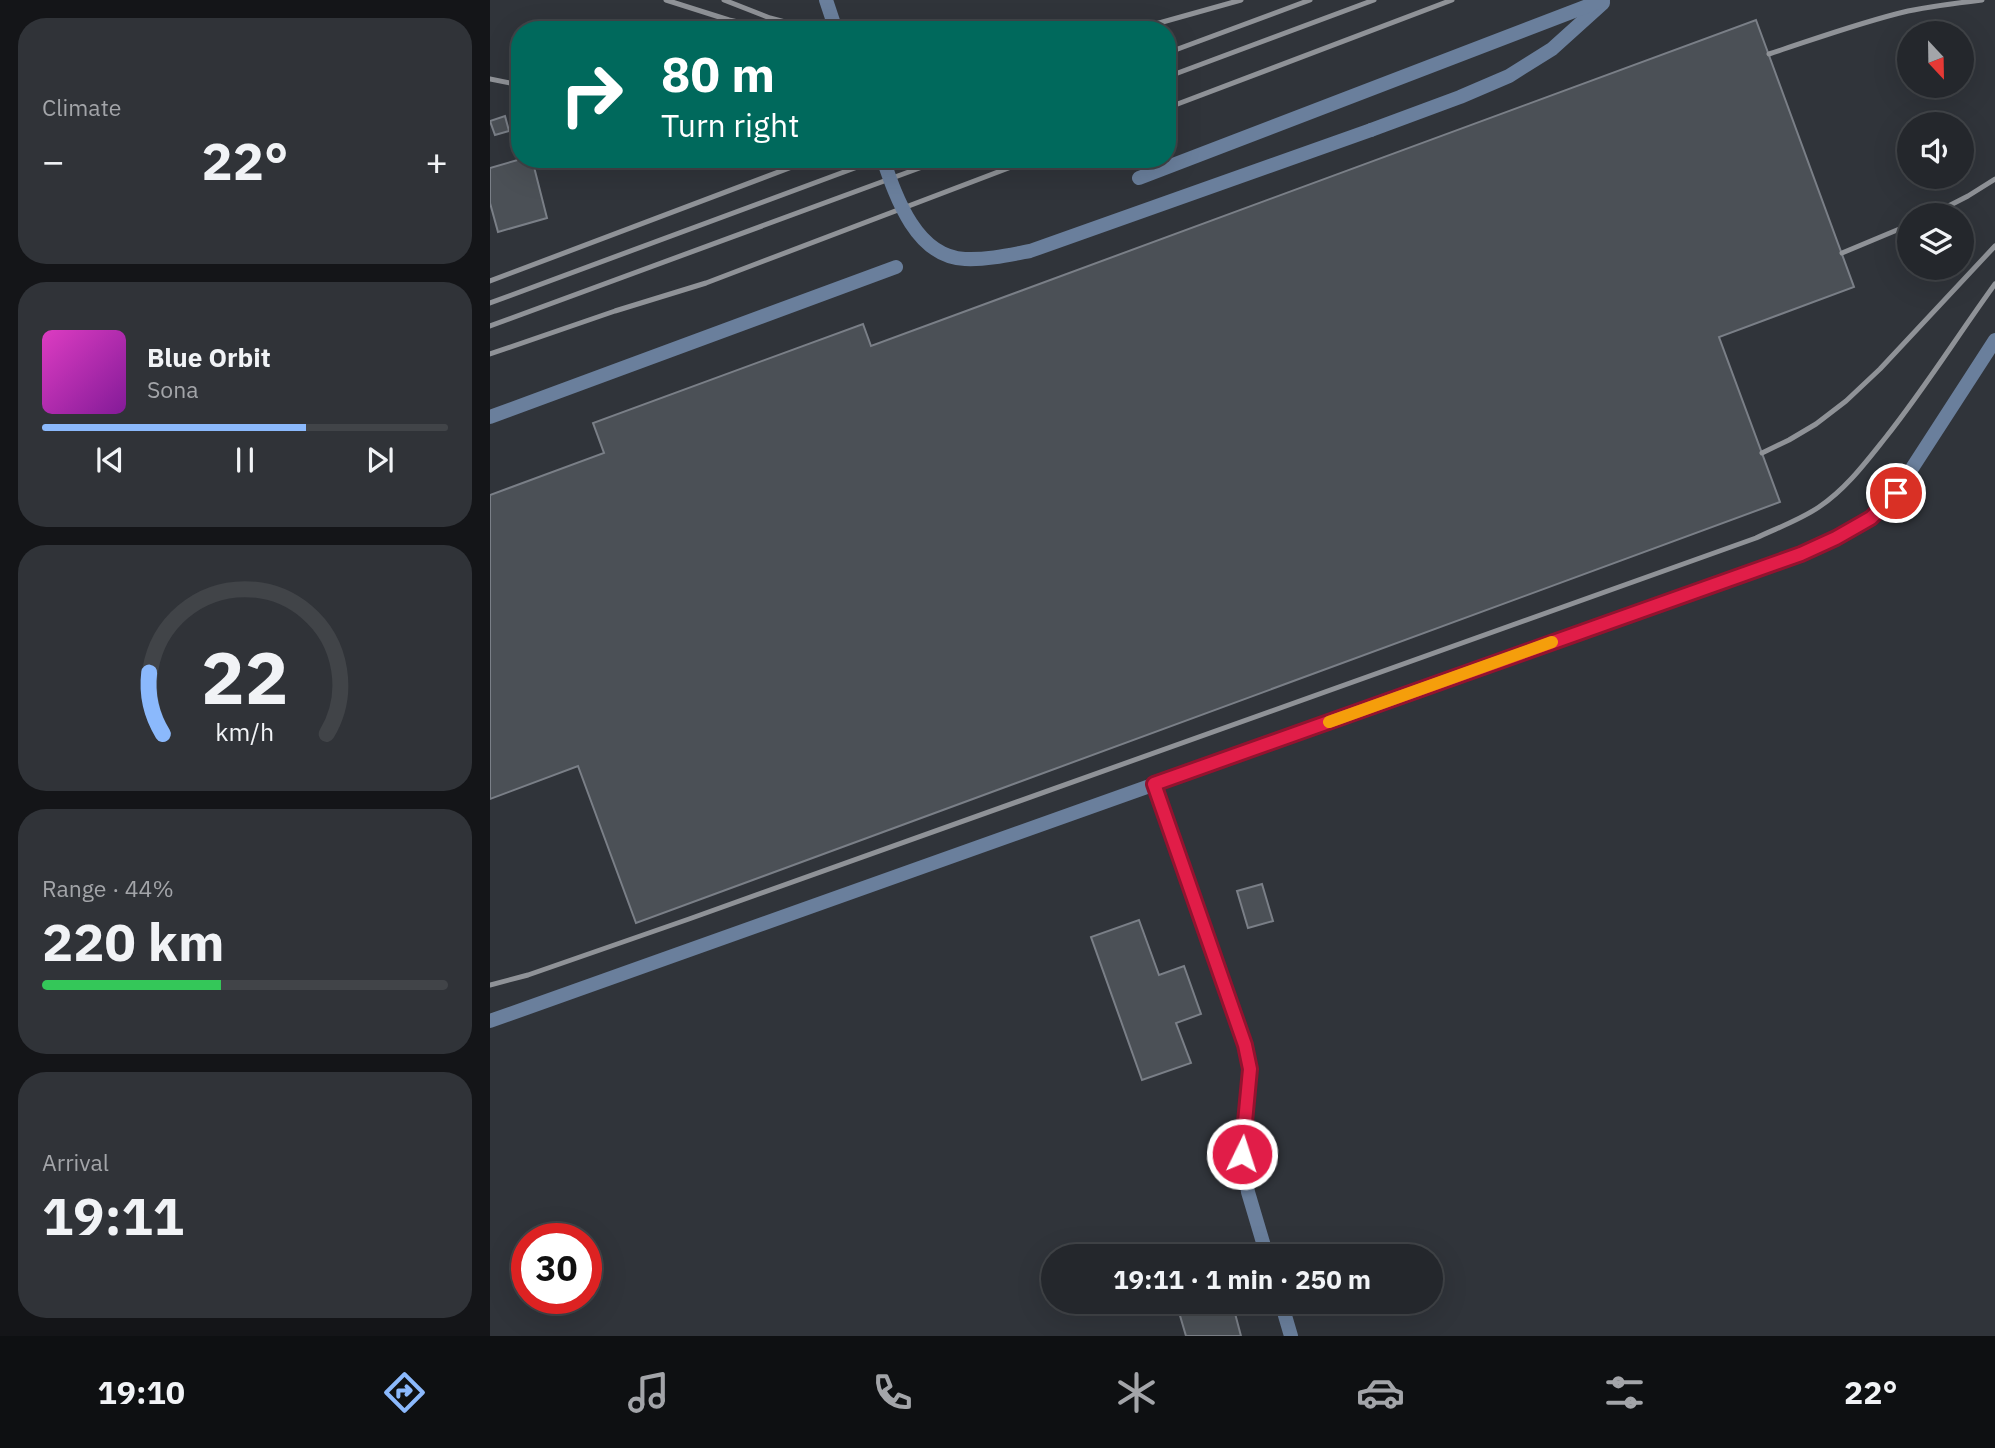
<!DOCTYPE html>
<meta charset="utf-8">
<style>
:root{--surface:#24272c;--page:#303338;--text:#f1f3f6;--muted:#a3a5a9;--line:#414448;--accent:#8bb9fc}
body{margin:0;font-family:"IBM Plex Sans",sans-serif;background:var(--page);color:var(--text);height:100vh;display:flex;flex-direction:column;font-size:26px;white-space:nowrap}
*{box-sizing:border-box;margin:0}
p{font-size:23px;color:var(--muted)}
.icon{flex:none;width:38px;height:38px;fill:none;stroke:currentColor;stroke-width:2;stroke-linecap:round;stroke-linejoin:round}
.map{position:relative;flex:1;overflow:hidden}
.drawer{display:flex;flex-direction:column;gap:18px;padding:18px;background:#141518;width:490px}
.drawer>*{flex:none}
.top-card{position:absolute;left:21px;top:21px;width:665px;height:147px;border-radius:28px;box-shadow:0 7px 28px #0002,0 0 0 2px var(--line);background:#00695c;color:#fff;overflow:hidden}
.needle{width:46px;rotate:158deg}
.controls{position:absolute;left:1407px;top:21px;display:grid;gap:14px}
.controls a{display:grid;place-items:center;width:77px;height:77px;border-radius:50%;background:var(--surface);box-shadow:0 7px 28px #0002,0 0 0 2px var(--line);font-size:35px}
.speed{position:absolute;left:21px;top:1223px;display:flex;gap:14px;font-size:35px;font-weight:700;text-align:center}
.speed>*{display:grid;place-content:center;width:91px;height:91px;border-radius:50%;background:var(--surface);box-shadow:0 7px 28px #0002,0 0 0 2px var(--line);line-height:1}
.speed .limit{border:10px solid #d22;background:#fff;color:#111}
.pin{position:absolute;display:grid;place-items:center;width:60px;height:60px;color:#fff;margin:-30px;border:4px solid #fff;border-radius:50%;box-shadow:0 2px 7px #0007}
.me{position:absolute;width:77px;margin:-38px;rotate:4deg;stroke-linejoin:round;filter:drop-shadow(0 0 5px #0008)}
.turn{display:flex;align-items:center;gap:24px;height:147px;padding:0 35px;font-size:32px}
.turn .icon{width:91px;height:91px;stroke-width:2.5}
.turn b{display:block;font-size:49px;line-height:60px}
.big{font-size:52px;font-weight:700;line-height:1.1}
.drawer .tile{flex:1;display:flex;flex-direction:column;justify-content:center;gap:10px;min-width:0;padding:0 24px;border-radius:28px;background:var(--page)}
.drawer .dial{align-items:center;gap:0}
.dial svg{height:182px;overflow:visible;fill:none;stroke:var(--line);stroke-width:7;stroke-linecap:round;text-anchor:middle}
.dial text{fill:var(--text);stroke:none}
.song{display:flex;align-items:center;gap:21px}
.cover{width:84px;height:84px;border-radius:10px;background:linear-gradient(135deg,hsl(310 70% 55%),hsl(290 70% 35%))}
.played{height:7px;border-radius:4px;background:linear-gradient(90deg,var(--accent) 65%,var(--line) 65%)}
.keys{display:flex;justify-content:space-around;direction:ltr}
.heat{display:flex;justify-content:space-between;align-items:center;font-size:38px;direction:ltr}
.charge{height:10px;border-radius:5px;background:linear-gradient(90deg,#34c759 44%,var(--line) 0)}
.trip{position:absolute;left:551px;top:1244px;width:402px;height:70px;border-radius:35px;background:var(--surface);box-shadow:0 7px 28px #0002,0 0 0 2px var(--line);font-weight:700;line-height:70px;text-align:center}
.tab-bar{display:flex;height:112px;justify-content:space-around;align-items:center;background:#0e1012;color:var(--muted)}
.tab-bar .icon{width:49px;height:49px}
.tab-bar .selected{color:var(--accent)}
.tab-bar b{font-size:32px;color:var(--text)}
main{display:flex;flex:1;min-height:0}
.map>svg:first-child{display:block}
.building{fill:#4b5056;stroke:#7a7f87;stroke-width:2}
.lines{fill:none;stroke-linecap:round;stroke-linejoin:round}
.service{stroke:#6a7f9c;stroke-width:14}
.minor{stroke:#6a7f9c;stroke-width:14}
.rail{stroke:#8f9297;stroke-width:5}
.service-bridge{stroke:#6a7f9c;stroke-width:14}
.route-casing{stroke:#92132f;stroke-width:18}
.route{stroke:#e11d48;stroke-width:12}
.slow{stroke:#f59e0b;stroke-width:12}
</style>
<main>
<section class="drawer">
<div class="tile"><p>Climate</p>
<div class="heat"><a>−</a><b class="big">22°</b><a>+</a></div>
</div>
<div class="tile">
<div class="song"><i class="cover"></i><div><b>Blue Orbit</b><p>Sona</p></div></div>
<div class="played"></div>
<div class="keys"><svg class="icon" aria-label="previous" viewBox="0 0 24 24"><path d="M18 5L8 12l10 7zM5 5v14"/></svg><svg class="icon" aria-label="pause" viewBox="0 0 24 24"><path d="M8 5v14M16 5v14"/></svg><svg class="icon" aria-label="next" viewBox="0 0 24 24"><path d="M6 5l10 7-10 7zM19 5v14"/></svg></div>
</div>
<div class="tile dial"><svg viewBox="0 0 100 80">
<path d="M14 69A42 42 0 1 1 86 69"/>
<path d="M14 69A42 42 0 0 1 8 42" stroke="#8bb9fc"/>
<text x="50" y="56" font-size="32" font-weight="700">22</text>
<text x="50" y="72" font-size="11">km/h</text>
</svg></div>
<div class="tile"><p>Range · 44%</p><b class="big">220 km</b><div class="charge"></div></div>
<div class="tile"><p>Arrival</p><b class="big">19:11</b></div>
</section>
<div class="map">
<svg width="1505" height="1336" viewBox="0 0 1505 1336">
<rect width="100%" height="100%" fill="#30343a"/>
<!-- building -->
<g class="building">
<polygon points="1266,20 1364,287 1229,337 1290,502 146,923 88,766 0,799 0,495 114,453 103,423 373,324 381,346"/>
<polygon points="15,116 19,131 5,135 0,121"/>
<polygon points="31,159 42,159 57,218 8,232 0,203 0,168"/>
<polygon points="772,884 783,921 758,928 747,891"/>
<polygon points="649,920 669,975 694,966 711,1014 686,1023 701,1063 652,1080 601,937"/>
<polygon points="686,1302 742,1302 751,1336 696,1336"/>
</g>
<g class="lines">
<!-- service -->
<g class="service">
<polyline points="336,0 346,30"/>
<polyline points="881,130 970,97 1019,76 1062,49 1113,3"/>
<polyline points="649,178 1113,0"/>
<polyline points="0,417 406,267"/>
<polyline points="0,1021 1311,554 1346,538 1381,518 1406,493 1505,340"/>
</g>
<!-- minor -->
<g class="minor">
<polyline points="664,784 755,1045 760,1069 752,1154 758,1192 777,1256"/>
<polyline points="791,1302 801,1336"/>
</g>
<!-- rail -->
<g class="rail">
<polyline points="176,0 239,20 284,30"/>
<polyline points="234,0 280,18 325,30"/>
<polyline points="644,30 751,0"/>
<polyline points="677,53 820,0"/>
<path d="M1279,54C1325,39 1371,22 1418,11C1443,6 1467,3 1492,0"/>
<polyline points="677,77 884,0"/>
<polyline points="0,79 30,85"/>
<polyline points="677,108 962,0"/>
<polyline points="1441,215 1478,196 1505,179"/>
<polyline points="1352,253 1419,225"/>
<polyline points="0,281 323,159"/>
<polyline points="0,303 389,159"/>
<polyline points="0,326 454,159"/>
<polyline points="0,354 125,311 216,283 542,159"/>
<polyline points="1272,453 1299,440 1326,424 1356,401 1390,369 1505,246"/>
<path d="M0,985L38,975L199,919L1266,538C1287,528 1310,520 1329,507C1356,489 1376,462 1396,437C1435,388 1468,335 1505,284"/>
</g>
<!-- service-bridge -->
<path class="service-bridge" d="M393,159C406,197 426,257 475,259C496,260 519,255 540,251L881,130"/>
</g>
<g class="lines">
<defs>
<polyline id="route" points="752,1154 760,1069 755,1045 664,784 1311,554 1346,538 1381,518 1406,493"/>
</defs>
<!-- route casing -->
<use href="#route" class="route-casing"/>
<!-- route -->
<use href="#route" class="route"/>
<!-- slow -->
<polyline class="slow" points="839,722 1062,642"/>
</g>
</svg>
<div class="controls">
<a><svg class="needle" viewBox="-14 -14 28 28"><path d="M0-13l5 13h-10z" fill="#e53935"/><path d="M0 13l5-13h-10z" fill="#a3a5a9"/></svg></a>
<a><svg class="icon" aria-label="sound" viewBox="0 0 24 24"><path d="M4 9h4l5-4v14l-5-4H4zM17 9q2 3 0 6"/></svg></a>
<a><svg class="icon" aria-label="layers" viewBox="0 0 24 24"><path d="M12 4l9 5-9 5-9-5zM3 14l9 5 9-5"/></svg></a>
</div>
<div class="speed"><div class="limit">30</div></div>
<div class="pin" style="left:1406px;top:493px;background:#d93025"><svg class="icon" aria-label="arrive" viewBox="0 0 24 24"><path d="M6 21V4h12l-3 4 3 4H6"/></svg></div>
<svg class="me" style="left:752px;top:1154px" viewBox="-20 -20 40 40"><circle r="17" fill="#e11d48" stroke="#fff" stroke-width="3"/><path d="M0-11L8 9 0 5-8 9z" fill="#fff"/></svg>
<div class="trip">19:11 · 1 min · 250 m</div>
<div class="top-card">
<div class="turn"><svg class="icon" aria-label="right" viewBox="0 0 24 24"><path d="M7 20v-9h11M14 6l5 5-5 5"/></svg><div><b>80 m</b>Turn right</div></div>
</div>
</div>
</main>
<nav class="tab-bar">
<b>19:10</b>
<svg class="icon selected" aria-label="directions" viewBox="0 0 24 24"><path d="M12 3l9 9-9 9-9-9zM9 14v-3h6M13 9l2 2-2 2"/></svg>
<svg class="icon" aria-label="music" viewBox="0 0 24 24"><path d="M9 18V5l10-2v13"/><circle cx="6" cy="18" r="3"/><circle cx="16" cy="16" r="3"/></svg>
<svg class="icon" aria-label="phone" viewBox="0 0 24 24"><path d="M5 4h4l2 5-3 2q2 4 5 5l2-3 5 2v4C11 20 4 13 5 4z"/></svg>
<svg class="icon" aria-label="climate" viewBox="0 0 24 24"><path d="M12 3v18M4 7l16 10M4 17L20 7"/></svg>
<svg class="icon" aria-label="car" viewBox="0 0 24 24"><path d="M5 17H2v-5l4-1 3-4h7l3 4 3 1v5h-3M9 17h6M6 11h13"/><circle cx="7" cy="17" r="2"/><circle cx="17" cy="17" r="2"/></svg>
<svg class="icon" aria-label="filters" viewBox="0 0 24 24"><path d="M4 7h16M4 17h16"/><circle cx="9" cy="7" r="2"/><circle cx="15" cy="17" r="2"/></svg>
<b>22°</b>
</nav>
